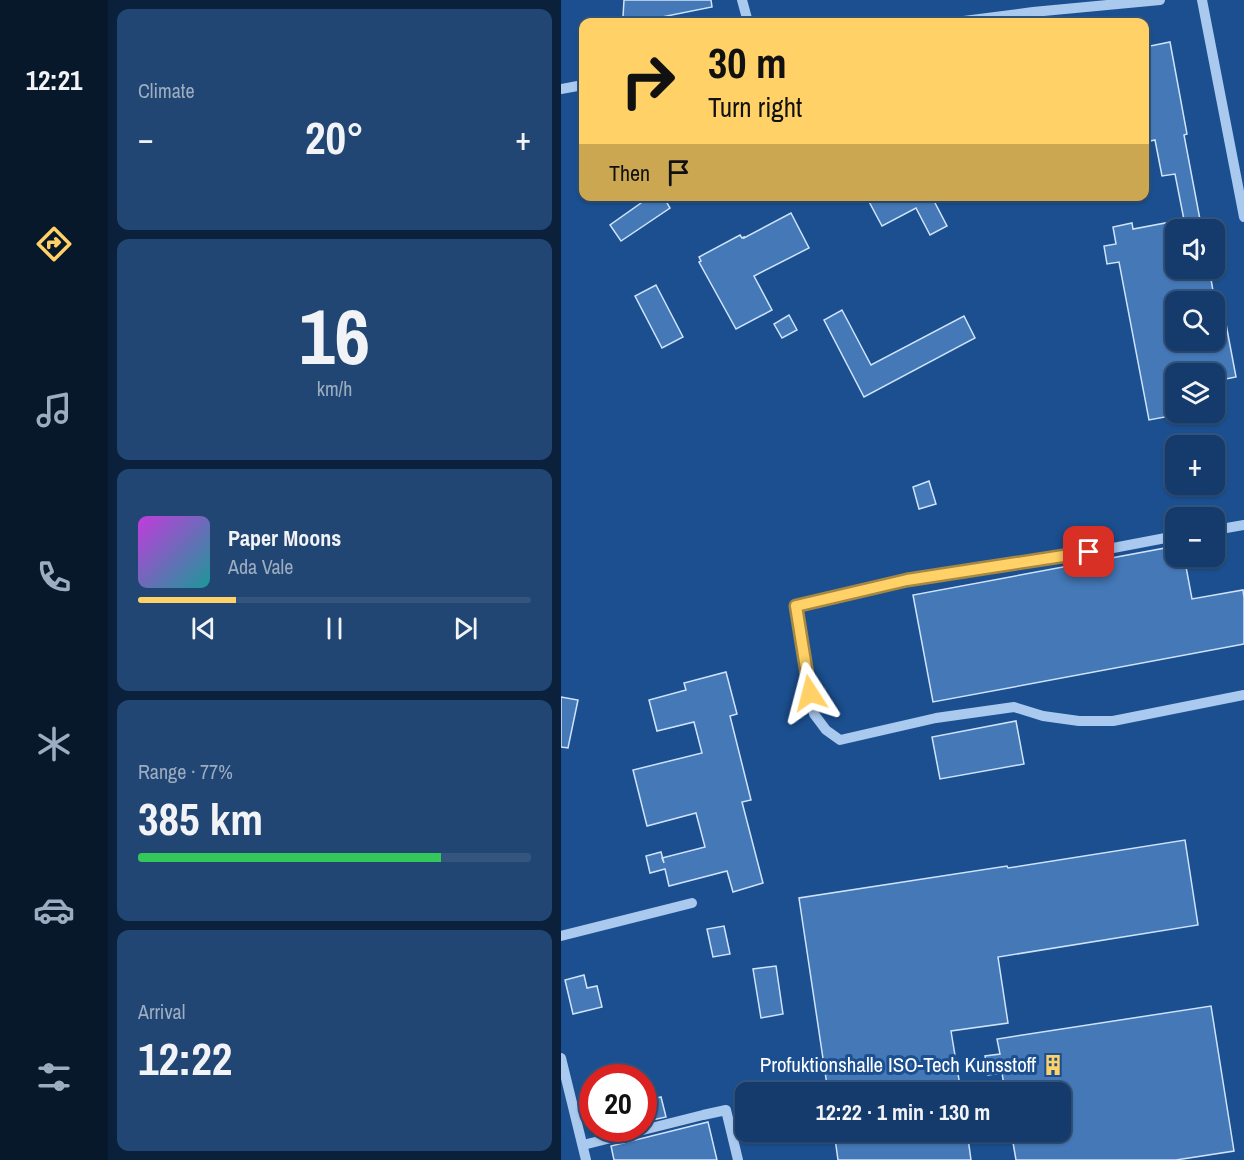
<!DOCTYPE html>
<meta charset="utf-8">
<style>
:root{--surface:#143b6b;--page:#214673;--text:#f1f3f6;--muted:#9dadc1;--line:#33557e;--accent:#ffd166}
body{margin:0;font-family:"Archivo Narrow",sans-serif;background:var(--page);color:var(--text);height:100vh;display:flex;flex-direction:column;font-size:22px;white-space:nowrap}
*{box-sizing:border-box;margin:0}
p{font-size:20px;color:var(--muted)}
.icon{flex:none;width:33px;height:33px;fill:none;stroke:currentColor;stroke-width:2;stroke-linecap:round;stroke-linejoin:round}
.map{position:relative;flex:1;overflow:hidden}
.panel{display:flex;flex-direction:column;gap:9px;padding:9px;background:#0b203b;width:453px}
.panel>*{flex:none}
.guide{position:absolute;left:18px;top:18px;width:570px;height:183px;border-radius:12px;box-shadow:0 2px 4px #0004,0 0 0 2px var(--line);background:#ffd166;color:#111;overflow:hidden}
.tools{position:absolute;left:604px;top:219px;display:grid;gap:12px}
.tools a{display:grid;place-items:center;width:60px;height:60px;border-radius:12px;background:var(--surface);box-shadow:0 2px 4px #0004,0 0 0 2px var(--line);font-size:30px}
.speed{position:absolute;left:18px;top:1064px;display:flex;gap:12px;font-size:30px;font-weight:700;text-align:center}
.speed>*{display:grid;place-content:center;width:78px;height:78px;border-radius:50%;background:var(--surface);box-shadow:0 2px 4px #0004,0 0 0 2px var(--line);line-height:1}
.speed .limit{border:9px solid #d22;background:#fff;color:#111}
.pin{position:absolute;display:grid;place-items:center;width:51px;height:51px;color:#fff;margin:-26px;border-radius:12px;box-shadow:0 3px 9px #0006}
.me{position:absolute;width:66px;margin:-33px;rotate:351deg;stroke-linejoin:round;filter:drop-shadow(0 0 4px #0008)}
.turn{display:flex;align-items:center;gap:21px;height:126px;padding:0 30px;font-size:27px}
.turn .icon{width:78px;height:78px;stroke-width:2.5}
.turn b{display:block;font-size:42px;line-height:51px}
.then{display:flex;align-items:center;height:57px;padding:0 30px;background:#0003;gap:12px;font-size:22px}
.big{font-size:45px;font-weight:800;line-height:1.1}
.panel .card{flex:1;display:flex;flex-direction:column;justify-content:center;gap:9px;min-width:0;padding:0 21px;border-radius:12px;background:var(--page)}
.panel .dial{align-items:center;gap:0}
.dial b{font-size:78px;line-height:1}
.song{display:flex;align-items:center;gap:18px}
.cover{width:72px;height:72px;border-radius:9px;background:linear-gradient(135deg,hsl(290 70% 55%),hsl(180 70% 35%))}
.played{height:6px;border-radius:3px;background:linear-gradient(90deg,var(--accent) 25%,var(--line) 25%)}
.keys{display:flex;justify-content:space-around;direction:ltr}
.heat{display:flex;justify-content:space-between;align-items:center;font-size:33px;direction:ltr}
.charge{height:9px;border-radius:4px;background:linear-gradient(90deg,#34c759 77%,var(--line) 0)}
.trip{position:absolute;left:174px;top:1082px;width:336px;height:60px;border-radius:12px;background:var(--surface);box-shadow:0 2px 4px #0004,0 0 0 2px var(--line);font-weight:800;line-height:60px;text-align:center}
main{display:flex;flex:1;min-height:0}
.tab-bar{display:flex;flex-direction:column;width:108px;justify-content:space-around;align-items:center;background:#08182b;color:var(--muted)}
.tab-bar .icon{width:42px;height:42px}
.tab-bar .on{color:var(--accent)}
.tab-bar b{font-size:27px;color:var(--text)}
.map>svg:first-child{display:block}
.building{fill:#4478b7;stroke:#cfe3fa;stroke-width:1.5}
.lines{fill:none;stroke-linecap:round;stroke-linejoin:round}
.minor{stroke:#a9c9ee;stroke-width:10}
.route-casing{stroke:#a68842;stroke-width:15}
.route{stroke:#ffd166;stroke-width:10}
.labels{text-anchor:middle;stroke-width:6;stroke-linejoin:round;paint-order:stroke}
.poi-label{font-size:21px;fill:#fff;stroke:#1b4f8f;text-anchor:end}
</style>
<main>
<nav class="tab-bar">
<b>12:21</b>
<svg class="icon on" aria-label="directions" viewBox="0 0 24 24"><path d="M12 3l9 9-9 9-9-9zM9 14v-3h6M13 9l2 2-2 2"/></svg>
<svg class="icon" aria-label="music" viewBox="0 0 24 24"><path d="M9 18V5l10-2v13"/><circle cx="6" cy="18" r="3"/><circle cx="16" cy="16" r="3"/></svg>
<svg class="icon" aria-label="phone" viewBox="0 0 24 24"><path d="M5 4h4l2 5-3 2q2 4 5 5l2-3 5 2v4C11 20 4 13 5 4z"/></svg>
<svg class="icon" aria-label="climate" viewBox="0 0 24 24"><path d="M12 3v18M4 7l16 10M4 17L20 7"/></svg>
<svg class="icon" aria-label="car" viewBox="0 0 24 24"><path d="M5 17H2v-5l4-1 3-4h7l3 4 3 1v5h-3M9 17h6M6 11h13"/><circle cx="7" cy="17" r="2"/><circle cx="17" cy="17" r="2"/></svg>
<svg class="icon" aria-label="filters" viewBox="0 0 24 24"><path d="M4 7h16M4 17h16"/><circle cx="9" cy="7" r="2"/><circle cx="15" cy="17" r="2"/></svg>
</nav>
<section class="panel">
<div class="card"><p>Climate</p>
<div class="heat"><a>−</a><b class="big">20°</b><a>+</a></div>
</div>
<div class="card dial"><b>16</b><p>km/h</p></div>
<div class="card">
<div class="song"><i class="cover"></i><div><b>Paper Moons</b><p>Ada Vale</p></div></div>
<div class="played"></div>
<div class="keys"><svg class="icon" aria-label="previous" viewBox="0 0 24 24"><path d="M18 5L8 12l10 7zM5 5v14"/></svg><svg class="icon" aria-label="pause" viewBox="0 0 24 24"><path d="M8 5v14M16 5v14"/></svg><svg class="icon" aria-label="next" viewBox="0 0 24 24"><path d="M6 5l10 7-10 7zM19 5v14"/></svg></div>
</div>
<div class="card"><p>Range · 77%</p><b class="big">385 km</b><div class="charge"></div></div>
<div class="card"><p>Arrival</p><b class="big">12:22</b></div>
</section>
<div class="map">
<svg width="683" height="1160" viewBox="0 0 683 1160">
<rect width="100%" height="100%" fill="#1b4f8f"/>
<!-- building -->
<g class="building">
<polygon points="63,0 150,0 151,7 76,22 66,22 65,17 62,17"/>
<polygon points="609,42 626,134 623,135 641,230 625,230 614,174 601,176 594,140 584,142 584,47"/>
<polygon points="90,196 102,196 109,208 60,241 49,225"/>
<polygon points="305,196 377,196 372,199 386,226 369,235 355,208 321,226"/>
<polygon points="230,213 248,248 193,276 211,310 175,329 138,262 140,261 138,257 179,235 181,238 183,237 183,238"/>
<polygon points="615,221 615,268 648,268 654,302 615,302 615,340 654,340 654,308 662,308 675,377 654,381 654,374 615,374 615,415 588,420 558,262 546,264 543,246 555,244 552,227 571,223 572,229"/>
<polygon points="95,285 122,337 101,348 74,296"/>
<polygon points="281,310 310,365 403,316 414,338 303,397 263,320"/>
<polygon points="228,315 236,330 221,338 213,324"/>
<polygon points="368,481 375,504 358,509 352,487"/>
<polygon points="615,546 615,556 623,556 631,599 682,590 683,598 683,644 372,702 352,595"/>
<polygon points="165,672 176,714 169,716 190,800 181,802 202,883 172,892 166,871 108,886 104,869 89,873 85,856 100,852 103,863 101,858 144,847 135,813 86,826 72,770 141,753 133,722 96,731 88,700 125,690 123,683"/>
<polygon points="0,697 17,700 7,748 0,747"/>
<polygon points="455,721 463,764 379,779 371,737"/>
<polygon points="624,840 637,925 437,957 447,1023 390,1031 400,1092 267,1092 238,898 446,866 447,868"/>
<polygon points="163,926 169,954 152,957 146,929"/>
<polygon points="215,966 222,1014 200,1018 192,969"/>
<polygon points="23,975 26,988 36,986 41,1007 12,1014 4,980"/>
<polygon points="650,1006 673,1151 615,1160 455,1160 450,1131 500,1131 500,1092 444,1092 441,1073 427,1075 424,1056 439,1054 436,1039"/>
<polygon points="100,1097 105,1117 82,1122 82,1101"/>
<polygon points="147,1122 156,1160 53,1160 50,1146"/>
<polygon points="273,1131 406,1131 410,1160 277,1160"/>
</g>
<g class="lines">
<!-- minor -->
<g class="minor">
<polyline points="181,0 187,22"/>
<polyline points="641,0 683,217"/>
<polyline points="395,22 472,12 599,0"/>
<polyline points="0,89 22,85"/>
<polyline points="654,530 683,525"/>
<polyline points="615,536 505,557 346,580 235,606 253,714 265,730 279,740 375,718 453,707 482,716 518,721 552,721 683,695"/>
<polyline points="0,936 131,903"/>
<polyline points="0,1058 25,1160"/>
<polyline points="22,1145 142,1115 165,1110 177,1160"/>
</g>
</g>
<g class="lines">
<defs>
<polyline id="route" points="249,693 235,606 346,580 528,552"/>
</defs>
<!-- route casing -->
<use href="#route" class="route-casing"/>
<!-- route -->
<use href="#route" class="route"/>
</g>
<!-- icons -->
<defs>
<symbol id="building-bare" viewBox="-9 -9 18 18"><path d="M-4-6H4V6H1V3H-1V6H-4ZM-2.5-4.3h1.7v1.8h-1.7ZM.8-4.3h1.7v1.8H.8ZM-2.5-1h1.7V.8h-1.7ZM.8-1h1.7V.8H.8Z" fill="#ffd166" stroke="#1b4f8f" stroke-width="2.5" paint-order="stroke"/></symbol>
</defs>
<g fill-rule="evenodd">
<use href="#building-bare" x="477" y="1050" width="30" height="30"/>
</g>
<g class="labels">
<!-- poi labels -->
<g class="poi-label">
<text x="475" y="1072">Profuktionshalle ISO-Tech Kunsstoff</text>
</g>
</g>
</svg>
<div class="tools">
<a><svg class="icon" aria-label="sound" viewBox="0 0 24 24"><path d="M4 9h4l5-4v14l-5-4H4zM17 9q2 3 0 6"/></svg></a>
<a><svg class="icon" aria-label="search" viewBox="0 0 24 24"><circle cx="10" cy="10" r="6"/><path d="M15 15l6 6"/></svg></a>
<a><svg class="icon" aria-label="layers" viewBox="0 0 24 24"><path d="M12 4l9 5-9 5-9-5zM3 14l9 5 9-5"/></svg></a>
<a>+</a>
<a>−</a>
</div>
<div class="speed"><div class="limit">20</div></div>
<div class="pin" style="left:528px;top:552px;background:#d93025"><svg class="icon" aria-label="arrive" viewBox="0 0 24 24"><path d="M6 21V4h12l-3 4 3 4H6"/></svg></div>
<svg class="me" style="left:249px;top:693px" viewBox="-20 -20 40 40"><path d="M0-17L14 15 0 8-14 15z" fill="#ffd166" stroke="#fff" stroke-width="4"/></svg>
<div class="trip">12:22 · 1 min · 130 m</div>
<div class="guide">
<div class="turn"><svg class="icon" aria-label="right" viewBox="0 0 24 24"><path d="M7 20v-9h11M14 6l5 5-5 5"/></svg><div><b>30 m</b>Turn right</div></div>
<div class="then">Then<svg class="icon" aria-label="arrive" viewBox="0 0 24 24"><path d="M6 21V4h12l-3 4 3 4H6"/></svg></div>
</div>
</div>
</main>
